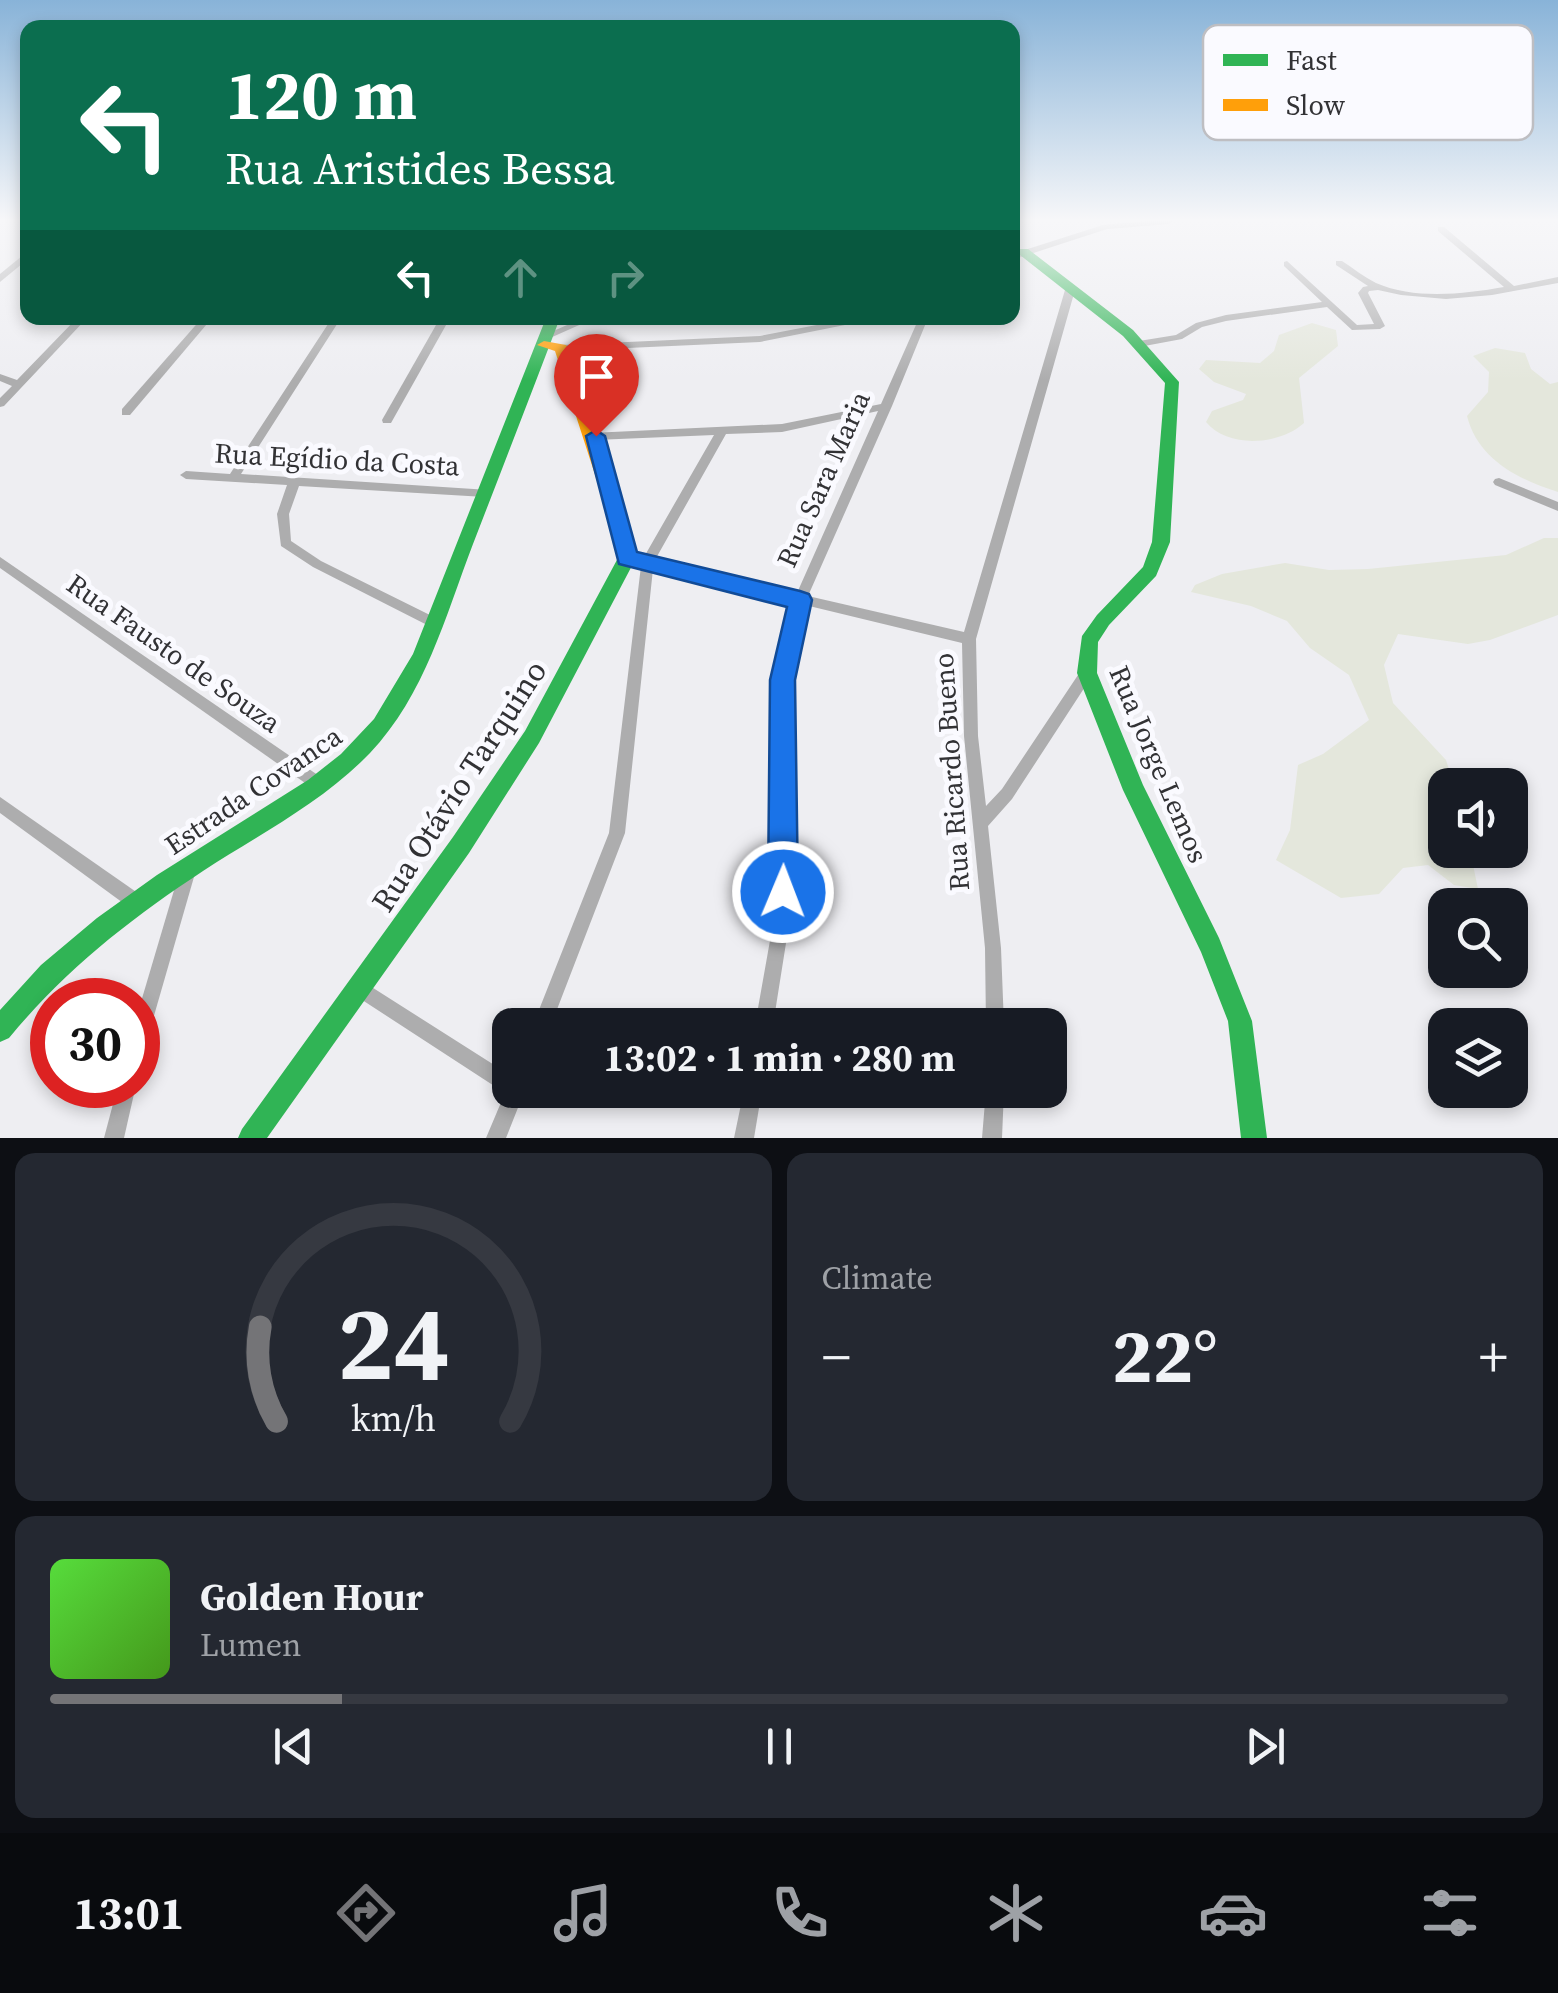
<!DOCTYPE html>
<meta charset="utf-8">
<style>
:root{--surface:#171b24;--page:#242831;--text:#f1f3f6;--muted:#9ea1a6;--line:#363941;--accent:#747477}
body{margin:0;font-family:"Source Serif 4",serif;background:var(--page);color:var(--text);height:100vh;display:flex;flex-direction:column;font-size:38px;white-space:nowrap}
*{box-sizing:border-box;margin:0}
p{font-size:32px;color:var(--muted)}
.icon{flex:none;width:55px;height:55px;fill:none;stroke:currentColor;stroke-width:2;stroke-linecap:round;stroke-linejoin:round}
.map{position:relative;height:1138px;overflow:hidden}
.panel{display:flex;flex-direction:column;gap:15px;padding:15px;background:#0d0f14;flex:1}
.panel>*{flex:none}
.banner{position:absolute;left:20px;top:20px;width:1000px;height:305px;border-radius:20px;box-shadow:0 5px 15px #0003;background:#0b6e4f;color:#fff;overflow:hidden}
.buttons{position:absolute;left:1428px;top:768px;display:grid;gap:20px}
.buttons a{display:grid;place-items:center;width:100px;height:100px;border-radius:20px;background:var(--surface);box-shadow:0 5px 15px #0003;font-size:50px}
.speed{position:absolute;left:30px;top:978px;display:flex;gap:20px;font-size:50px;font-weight:700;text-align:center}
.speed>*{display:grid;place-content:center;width:130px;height:130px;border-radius:50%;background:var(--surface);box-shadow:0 5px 15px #0003;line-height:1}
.speed .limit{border:15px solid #d22;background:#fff;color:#111}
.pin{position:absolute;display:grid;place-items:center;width:85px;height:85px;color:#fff;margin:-102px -42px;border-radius:50% 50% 50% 0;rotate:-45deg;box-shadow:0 0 10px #0007}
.pin .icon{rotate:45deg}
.me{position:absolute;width:110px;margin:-55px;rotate:1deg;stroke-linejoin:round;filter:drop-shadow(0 0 8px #0008)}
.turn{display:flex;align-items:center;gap:35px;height:210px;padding:0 40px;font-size:45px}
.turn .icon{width:130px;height:130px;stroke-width:2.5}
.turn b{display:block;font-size:70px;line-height:85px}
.lanes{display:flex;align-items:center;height:95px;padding:0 40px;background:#0003;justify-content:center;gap:50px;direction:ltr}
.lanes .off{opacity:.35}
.big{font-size:75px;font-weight:700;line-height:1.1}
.panel .card{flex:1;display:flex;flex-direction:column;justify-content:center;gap:15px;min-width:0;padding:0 35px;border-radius:20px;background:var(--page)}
.panel .dial{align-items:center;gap:0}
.dial svg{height:260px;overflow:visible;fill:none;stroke:var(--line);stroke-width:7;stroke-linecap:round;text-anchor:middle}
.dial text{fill:var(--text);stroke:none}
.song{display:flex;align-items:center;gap:30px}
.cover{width:120px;height:120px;border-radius:15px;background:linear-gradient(135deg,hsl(110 70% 55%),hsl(100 70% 35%))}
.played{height:10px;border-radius:5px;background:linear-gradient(90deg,var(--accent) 20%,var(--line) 20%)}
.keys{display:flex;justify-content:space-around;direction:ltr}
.heat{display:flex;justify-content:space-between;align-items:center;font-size:55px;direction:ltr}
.panel .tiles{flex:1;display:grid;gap:15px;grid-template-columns:1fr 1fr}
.card:last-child{grid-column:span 2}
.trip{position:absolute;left:492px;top:1008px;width:575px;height:100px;border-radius:20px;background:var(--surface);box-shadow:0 5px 15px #0003;font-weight:700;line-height:100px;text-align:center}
.dock{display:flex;height:160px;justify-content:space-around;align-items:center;background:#090b0e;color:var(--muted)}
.dock .icon{width:70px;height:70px}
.dock .active{color:var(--accent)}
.dock b{font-size:45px;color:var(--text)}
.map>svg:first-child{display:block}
.green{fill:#e4e7dc}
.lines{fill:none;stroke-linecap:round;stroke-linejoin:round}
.street{fill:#adadae;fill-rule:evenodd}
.fast{fill:#30b455;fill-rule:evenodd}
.slow{fill:#ff9f0a;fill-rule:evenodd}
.route{fill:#1a73e8;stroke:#114b97;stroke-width:2.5}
.labels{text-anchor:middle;stroke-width:10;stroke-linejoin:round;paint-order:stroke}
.street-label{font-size:28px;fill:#323235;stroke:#fafaff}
.near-street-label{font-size:32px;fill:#323235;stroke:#fafaff}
.key{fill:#fafaff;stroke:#bebec2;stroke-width:2.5}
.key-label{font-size:28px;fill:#323235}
</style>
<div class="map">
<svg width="1558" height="1138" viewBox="0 0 1558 1138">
<rect width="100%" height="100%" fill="#eeeef2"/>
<!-- green -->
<g class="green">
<path d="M1312,323L1336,330L1338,346L1299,378L1304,423C1280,445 1228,449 1206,422L1212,411L1243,400L1246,394L1214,382L1199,369L1206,360L1260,363L1274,351L1279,335Z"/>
<path d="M1495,348L1525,353L1531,369L1550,384L1558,382V492C1517,479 1478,459 1467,416L1488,392L1489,372L1473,356Z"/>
<polygon points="1544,538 1558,538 1558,615 1490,640 1468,644 1398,634 1384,665 1393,703 1446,760 1454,785 1445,785 1445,850 1470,850 1478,889 1454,885 1428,865 1403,868 1379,894 1341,898 1276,860 1290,830 1298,765 1323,754 1369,720 1349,675 1310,648 1287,621 1251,606 1191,592 1195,585 1222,574 1285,563 1329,570 1368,569 1506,555"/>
</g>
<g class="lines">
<!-- street -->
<g class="street">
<polygon points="1145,221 1173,221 1169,224 1107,229 1012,260 1012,254 1103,225"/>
<path d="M1438,227H1444L1514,286L1558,277V283L1492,295L1446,299L1401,295L1378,290L1369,291L1368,293L1385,326L1380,329L1352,330L1327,307L1226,321L1202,327L1182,339L1139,347L1134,344L1139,341L1176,335L1196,323L1226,315L1322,302L1284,266V262L1287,261L1357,325L1374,324L1358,293L1363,287L1368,286L1336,265V261H1342C1353,268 1364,277 1376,283C1415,300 1464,294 1504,287L1438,231Z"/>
<polygon points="28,251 28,259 0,282 0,274"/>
<path d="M1070,287L1075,290L976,639L978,736L986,806L1002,789L1082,669L1087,667L1092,669L1094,673L1012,799L988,826L1001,948L1004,1025H986L985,948L964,736L962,643L805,605L790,680V918L773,1025H755L774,918L776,680L793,602L653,569L625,833L551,1025H533L609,833L641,566L623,561L621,558L627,553L644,557L714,435L595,440L590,436L591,433L782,424L881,404L919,318H928L892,406L808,596L964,632L1065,290ZM878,411L797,593L655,560L726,434L782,432Z"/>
<polygon points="77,318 87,318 4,406 0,407 0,398 12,386 0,381 0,374 17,380"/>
<polygon points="202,318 212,318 130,415 122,415 122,409"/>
<polygon points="332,318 341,318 241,474 489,490 491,493 485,497 299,486 289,514 291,541 321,561 438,619 440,623 438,627 433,628 313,567 281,546 277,514 287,485 186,479 180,475 186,471 230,474"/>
<polygon points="440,318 450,318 391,423 383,423 382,420"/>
<polygon points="583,318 595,318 550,338 544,338 542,336"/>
<polygon points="853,318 870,318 865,321 760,342 561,351 556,348 561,345 760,336"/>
<polygon points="1499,478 1558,502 1558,511 1495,485 1493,482 1495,479"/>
<polygon points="0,557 325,780 328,785 325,790 320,792 315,790 0,568"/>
<polygon points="0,797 142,896 144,902 142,908 136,910 130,908 0,813"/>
<polygon points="188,862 194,864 196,870 147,1040 144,1046 138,1049 138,1012 180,870 182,864"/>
<polygon points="359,979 510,1075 510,1090 525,1090 506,1138 486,1138 505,1093 353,994 350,988 353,982"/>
<polygon points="118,1085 136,1085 124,1138 104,1138"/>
<polygon points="744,1090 762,1090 754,1138 734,1138"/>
<polygon points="986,1090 1004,1090 1002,1138 982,1138"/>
</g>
<!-- fast -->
<g class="fast">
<polygon points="1020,249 1028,249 1133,330 1179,382 1170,542 1156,576 1109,625 1098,642 1097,673 1143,785 1219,938 1252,1021 1267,1138 1241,1138 1228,1021 1201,952 1123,790 1077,673 1082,636 1097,615 1143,567 1152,542 1165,383 1123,336 1020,255"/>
<path d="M546,318H560C531,394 502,469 473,544C445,617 425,695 370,753C323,802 260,834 203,871C130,919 65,970 9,1038L0,1042V1010L41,965L97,918L157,875L308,780L341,754L374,719L413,654Z"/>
<polygon points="606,478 614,484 636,558 539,743 469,853 267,1138 238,1138 242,1129 453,837 525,731 618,558 598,484"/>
</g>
<!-- slow -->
<polygon class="slow" points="544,341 566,345 568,348 614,484 612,488 600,488 598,484 555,351 537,345"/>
</g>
<!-- sky -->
<linearGradient id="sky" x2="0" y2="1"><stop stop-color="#88b3d8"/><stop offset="0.58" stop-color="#f7f7f9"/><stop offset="1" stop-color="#f7f7f9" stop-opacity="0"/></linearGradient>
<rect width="1558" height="380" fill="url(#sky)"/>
<!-- route -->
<polygon class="route" points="596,430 605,436 637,552 800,591 809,594 812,600 795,680 798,892 794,902 783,906 773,902 768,892 770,680 787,607 619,564 586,436"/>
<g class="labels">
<!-- street labels -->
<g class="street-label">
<text transform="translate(337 459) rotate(3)" y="10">Rua Egídio da Costa</text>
<text transform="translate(823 479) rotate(-66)" y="10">Rua Sara Maria</text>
<text transform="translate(174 653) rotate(35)" y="10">Rua Fausto de Souza</text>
<text transform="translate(1159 764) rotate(67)" y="10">Rua Jorge Lemos</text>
<text transform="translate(951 772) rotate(-94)" y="10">Rua Ricardo Bueno</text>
<text transform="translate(253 790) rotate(-34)" y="10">Estrada Covanca</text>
</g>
<!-- near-street labels -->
<g class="near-street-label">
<text transform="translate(459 786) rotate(-57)" y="11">Rua Otávio Tarquino</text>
</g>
</g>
<!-- legend -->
<rect x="1203" y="25" width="330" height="115" rx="15" class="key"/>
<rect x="1223" y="54" width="45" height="12" fill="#30b455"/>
<rect x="1223" y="99" width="45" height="12" fill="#ff9f0a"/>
<g class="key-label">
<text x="1286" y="70">Fast</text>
<text x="1286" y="115">Slow</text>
</g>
</svg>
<div class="buttons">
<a><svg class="icon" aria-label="sound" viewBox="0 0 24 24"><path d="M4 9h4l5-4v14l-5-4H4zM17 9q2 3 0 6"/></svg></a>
<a><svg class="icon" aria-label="search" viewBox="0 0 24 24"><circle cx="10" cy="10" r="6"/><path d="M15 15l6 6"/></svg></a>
<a><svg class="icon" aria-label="layers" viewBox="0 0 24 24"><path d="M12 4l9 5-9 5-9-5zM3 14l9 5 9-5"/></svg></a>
</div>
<div class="speed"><div class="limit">30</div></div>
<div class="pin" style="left:596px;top:436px;background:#d93025"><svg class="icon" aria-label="arrive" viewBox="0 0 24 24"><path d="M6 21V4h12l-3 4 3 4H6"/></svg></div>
<svg class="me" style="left:783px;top:892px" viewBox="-20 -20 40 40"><circle r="17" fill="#1a73e8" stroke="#fff" stroke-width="3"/><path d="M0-11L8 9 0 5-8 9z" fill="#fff"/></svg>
<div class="trip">13:02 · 1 min · 280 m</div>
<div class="banner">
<div class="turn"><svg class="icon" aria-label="left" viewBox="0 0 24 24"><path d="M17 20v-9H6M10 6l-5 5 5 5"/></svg><div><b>120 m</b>Rua Aristides Bessa</div></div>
<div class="lanes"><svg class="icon" aria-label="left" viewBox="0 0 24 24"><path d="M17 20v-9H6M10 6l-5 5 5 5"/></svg><svg class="icon off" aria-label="ahead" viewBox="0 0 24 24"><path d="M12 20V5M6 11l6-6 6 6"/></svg><svg class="icon off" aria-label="right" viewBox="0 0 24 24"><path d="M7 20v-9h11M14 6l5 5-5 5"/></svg></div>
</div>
</div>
<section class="panel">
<div class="tiles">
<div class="card dial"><svg viewBox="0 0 100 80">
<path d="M14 69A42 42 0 1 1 86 69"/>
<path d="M14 69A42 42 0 0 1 9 40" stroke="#747477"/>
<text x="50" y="56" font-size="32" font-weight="700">24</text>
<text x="50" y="72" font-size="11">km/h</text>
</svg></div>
<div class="card"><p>Climate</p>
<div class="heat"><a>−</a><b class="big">22°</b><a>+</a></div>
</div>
<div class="card">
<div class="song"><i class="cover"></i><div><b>Golden Hour</b><p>Lumen</p></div></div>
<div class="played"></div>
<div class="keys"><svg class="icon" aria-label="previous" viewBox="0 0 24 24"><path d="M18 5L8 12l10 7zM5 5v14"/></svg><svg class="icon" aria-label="pause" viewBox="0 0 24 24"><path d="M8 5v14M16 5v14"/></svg><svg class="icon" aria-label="next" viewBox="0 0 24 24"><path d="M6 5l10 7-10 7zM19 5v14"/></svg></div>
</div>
</div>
</section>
<nav class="dock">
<b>13:01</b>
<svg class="icon active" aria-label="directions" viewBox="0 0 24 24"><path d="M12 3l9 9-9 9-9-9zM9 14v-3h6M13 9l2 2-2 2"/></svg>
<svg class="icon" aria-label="music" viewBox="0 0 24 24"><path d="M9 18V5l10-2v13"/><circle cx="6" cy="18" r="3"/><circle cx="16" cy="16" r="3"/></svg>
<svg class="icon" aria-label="phone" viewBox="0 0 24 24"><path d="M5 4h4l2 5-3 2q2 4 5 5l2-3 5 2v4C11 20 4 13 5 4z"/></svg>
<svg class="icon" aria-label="climate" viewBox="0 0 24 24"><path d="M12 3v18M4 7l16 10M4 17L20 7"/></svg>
<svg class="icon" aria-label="car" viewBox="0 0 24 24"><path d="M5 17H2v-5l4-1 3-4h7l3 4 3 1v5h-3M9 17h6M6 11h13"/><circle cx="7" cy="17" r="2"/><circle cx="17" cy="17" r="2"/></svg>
<svg class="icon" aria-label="filters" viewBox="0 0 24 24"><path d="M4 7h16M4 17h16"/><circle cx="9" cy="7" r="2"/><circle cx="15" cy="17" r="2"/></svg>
</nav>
